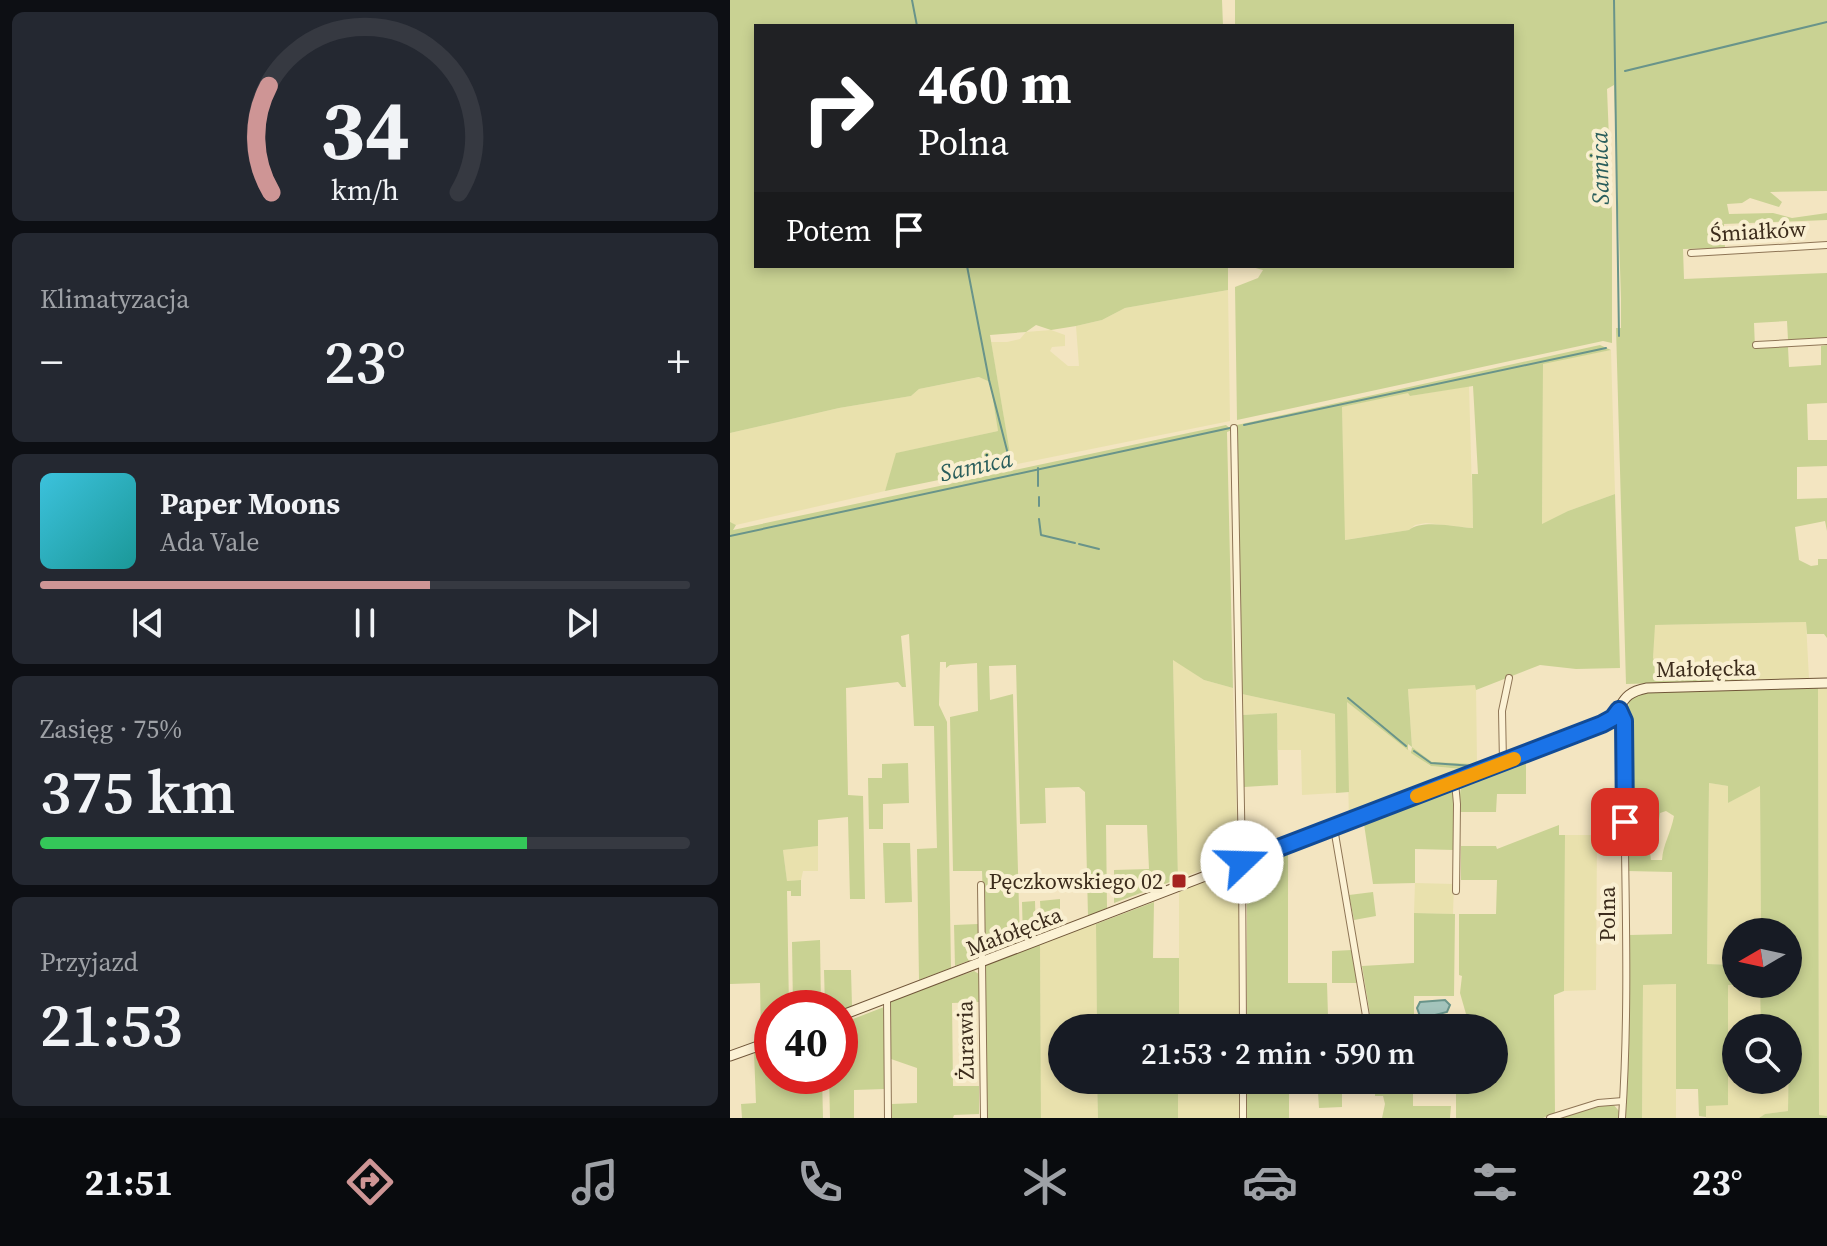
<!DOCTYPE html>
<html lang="pl">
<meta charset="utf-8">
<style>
:root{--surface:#171b24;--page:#242831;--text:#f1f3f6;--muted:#9ea1a6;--line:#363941;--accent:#ce9595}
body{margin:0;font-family:"Source Serif 4",serif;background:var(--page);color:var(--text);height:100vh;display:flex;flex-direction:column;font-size:30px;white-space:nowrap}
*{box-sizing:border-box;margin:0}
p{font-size:26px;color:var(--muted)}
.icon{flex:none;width:44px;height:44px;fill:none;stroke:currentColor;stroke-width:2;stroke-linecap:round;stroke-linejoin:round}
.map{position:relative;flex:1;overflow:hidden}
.sheet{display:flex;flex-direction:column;gap:12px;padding:12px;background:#0d0f14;width:730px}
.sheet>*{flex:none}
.hud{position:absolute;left:24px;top:24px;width:760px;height:244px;border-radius:0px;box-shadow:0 4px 12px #0003;background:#202124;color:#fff;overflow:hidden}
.needle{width:52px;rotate:261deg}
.controls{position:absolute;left:992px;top:918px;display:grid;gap:16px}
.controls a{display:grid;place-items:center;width:80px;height:80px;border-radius:50%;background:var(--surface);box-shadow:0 4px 12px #0003;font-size:40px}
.speed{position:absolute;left:24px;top:990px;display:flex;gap:16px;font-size:40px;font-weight:700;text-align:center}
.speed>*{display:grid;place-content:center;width:104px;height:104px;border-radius:50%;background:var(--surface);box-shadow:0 4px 12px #0003;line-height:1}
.speed .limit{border:12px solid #d22;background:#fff;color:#111}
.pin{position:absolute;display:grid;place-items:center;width:68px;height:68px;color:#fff;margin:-34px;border-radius:16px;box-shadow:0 4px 12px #0006}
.me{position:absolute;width:88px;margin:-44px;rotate:69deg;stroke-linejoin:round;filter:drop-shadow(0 0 6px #0008)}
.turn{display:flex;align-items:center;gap:28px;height:168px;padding:0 32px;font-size:36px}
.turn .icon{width:104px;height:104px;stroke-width:2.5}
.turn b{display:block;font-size:56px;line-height:68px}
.then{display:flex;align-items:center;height:76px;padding:0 32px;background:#0003;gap:16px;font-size:30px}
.big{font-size:60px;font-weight:600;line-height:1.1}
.sheet .widget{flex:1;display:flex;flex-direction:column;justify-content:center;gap:12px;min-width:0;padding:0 28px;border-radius:12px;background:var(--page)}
.sheet .dial{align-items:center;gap:0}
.dial svg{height:208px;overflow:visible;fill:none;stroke:var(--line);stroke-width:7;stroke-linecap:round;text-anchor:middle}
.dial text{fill:var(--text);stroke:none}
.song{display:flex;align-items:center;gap:24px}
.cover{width:96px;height:96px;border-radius:12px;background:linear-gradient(135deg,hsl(190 70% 55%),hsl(180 70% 35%))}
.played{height:8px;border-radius:4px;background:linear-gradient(90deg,var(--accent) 60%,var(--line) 60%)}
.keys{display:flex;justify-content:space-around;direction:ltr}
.heat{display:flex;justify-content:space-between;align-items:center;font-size:44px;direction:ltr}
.charge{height:12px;border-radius:6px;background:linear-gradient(90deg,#34c759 75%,var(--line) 0)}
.trip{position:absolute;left:318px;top:1014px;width:460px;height:80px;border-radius:40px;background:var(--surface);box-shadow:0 4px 12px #0003;font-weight:600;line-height:80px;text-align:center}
.tab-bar{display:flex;height:128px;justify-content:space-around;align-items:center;background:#090b0e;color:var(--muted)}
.tab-bar .icon{width:56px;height:56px}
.tab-bar .current{color:var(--accent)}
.tab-bar b{font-size:36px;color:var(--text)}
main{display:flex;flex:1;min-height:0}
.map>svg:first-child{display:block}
.farmland{fill:#e9e1ad}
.green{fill:#c9d293;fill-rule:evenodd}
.water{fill:#a4c4bc;stroke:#69948a;stroke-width:2}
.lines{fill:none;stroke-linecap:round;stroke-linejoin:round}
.stream{stroke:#69948a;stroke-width:2}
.street-casing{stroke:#8e7556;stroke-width:8}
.secondary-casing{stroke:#705639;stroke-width:11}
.street{stroke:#fcf2d5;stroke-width:6}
.secondary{stroke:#fcf2d5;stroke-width:9}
.route-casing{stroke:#114b97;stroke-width:20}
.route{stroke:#1a73e8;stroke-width:14}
.slow{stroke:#f59e0b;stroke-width:14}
.poi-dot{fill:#a4221f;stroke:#f9efd1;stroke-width:3}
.labels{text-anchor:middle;stroke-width:8;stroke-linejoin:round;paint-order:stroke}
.street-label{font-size:22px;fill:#3c2c1c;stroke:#f9efd1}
.poi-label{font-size:22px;fill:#3c2c1c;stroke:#f9efd1;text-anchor:end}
.water-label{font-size:24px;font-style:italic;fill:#2a5e5c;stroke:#f9efd1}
</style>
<main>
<section class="sheet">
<div class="widget dial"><svg viewBox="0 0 100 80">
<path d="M14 69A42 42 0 1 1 86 69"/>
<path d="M14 69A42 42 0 0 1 13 28" stroke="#ce9595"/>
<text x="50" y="56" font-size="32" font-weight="700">34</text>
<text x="50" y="72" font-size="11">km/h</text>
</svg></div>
<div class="widget"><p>Klimatyzacja</p>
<div class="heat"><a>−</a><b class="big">23°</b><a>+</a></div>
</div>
<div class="widget">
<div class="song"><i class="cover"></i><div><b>Paper Moons</b><p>Ada Vale</p></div></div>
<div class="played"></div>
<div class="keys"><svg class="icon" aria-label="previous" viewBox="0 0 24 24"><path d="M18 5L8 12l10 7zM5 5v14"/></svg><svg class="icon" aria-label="pause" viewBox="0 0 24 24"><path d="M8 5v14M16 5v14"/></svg><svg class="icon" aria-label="next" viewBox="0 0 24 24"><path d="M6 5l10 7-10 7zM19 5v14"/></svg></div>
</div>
<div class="widget"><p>Zasięg · 75%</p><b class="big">375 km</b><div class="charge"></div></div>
<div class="widget"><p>Przyjazd</p><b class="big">21:53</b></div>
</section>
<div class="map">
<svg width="1097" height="1118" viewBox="0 0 1097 1118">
<rect width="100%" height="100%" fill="#f3e5c1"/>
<!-- farmland -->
<g class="farmland">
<polygon points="498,290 500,421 282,465 261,342 277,342 290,339 296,332 321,330 335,335 335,346 322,347 320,351 338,366 349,366 346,326 372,320 395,308"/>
<polygon points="881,350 885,494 838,511 812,525 813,363"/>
<polygon points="250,377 260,382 268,431 167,453 155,491 6,525 0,523 0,433 109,408 181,396 189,389"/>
<polygon points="739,386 743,528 696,523 685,525 679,530 614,540 612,407 679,392 680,396"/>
<polygon points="1076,622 1079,679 1013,681 1012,672 1004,664 969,662 929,666 923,658 924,625"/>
<polygon points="443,659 474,680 503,688 508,857 448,879"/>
<polygon points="746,684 747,764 702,762 682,747 678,689"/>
<polygon points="1097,687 1097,1116 1089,1116 1088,688"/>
<polygon points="512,694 605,714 606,793 572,795 571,750 548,750 546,713 513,715"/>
<polygon points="616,701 700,766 741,770 619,818"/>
<polygon points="979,783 998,786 998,803 1030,785 1031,932 1006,932 1006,965 977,964"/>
<polygon points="835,835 867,835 866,990 834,991"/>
<polygon points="88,846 88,871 73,871 71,880 57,881 53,850"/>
<polygon points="506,868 509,869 509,1028 449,1028 449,889"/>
<polygon points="685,883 724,884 723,914 684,913"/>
<polygon points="366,921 367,1028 332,1028 332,1080 367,1080 368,1118 311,1118 310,943"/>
<polygon points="946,984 946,1118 912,1118 913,985"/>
<polygon points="998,985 1031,985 1031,1028 1006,1028 1006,1080 1058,1080 1059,1039 1058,1111 1035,1114 1029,1118 976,1118 976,1106 998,1104"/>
<rect x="448" y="1080" width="61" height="38"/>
</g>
<!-- green -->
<g class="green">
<polygon points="0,0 492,0 493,26 26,26 26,266 498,266 498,290 395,308 372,320 346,326 321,330 306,325 296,332 260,335 282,465 155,491 166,453 268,431 260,382 249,377 189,389 181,396 109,408 0,433"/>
<polygon points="505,0 1097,0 1097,191 1040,192 1052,202 1049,207 1020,198 1012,203 997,204 999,214 1043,213 1062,218 1097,213 1097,220 994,224 995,248 953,249 954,279 1097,273 1097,339 1058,340 1057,321 1024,323 1025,348 1058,347 1059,367 1091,365 1091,346 1097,345 1097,403 1077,404 1078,440 1097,440 1097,466 1067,467 1067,499 1097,498 1097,531 1095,521 1065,527 1069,560 1081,566 1088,565 1088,559 1097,559 1097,638 1094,634 1077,634 1076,622 925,625 923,658 929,666 970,662 983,665 997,663 1005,664 1012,672 1013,681 896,684 886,328 891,328 891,298 884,85 877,89 882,214 882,343 873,341 507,420 505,287 528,278 533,270 518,266 782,266 782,26 505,26"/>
<path d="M870,345L881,350L813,364L812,524L838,511L885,494L890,668L846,669L810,665L746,690L745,685L678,689L682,747L702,762L747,764V769L741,770L701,766L681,753L682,747L678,744V750L617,702L619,792L606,793L605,714L512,694L507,425ZM743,386L748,474H742L743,528C725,527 692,519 679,530L615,540L612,407L678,393L680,396Z"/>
<polygon points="496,425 502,430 497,432 503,688 474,680 443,660 448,879 384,903 384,870 419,869 417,825 376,825 377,908 358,916 355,792 349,787 315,788 316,823 290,824 286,665 259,666 260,700 283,694 290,942 255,955 252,871 223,871 220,717 248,711 247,663 220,665 216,668 216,662 210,662 209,705 217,722 221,968 189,980 187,849 207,848 204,726 184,726 179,634 171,636 176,687 172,687 168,682 116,688 118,795 133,796 135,899 120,899 118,817 88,820 88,846 53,850 57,881 71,880 71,896 61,896 61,891 57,891 59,1008 42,1008 42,1035 31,1039 30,983 0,984 0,522 6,525 3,530"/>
<path d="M1088,688L1089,1115L1097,1116V1118H1029L1035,1114L1058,1111L1059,1039L1058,1028H1031L1030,985H998V1105L976,1106V1117L969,1116L968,1089H946V984L913,985L912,1118H895L900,935L942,934V872L897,871V845L919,844L921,860H932C933,844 941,833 944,816L936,811L930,813L929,820H919V839L904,840L897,837V711L900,698L912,692ZM979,783L998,786V803L1030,786L1031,932H1058V984H1006V965L977,964Z"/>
<polygon points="547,713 548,785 514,787 513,715"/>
<path d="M796,762V794H767L766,812H730C729,774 733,781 767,768V773Z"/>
<polygon points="178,763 179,803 153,804 153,829 139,829 138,778 152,778 152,764"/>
<polygon points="717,788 724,792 724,850 685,849 685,883 643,884 634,824 684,805 684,801"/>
<polygon points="829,825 829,835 835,835 834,991 824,995 825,1113 813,1118 726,1118 726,1080 766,1079 766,1032 764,1028 740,1028 730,993 732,976 729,975 729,914 766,914 767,880 731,880 731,846 766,846 767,849"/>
<polygon points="153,843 180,843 182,902 155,903"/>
<polygon points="558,848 558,983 597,983 598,1016 577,1016 577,1021 641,1021 632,966 684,963 684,913 725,914 724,996 684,996 684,1028 517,1028 517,864"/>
<polygon points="643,892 646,916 624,920 619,895"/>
<polygon points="330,899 330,927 312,934 310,901"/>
<polygon points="305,901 306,936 293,941 292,902"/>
<polygon points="424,902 423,958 449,958 449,1028 367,1028 366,924"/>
<polygon points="248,924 249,957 225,966 224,925"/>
<polygon points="90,940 91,1008 63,1008 62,942"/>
<polygon points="310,943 311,1118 256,1118 254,966"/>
<polygon points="622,950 628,983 602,983 602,951"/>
<polygon points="94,970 121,970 122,1006 110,1011 110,1008 95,1008"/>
<polygon points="244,971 249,974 249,1002 222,1003 223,1086 249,1086 249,1114 224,1115 223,1118 162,1118 162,1104 187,1103 187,1068 161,1059 161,1000"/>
<polygon points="154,1007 155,1089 124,1090 124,1118 100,1118 99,1076 110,1076 110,1063 123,1063 123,1019"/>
<polygon points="42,1046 42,1076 92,1076 93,1118 12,1118 11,1104 26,1103 24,1052"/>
<polygon points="367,1080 448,1080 448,1118 368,1118"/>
<polygon points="517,1080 683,1080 683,1106 721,1106 720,1118 652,1118 655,1104 653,1096 645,1096 645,1090 612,1090 612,1107 589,1108 588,1092 559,1092 559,1118 517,1118"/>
<polygon points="882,1103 889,1111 889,1118 828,1118"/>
</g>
<!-- water -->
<polygon class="water" points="715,1000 720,1005 717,1012 697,1017 690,1016 687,1008 690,1002"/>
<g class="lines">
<!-- stream -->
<g class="stream">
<polyline points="182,0 187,26"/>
<polyline points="884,0 889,336"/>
<polyline points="895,71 1097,22"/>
<polyline points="237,266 259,380 281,466"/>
<polyline points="514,425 876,348"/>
<polyline points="308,486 308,468"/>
<polyline points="309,506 309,497"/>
<polyline points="309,519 311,535 345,543"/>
<polyline points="0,536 500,428"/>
<polyline points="349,544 369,549"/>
<polyline points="618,698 676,746"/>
<polyline points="684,751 701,763 744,766"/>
</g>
<defs>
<g id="street">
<polyline points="961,253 1097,245"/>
<polyline points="1026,345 1097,341"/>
<polyline points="504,428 512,862 513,1028"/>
<path d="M889,710L894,721C893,853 901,986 892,1118"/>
<polyline points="773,763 772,711 779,678"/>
<polyline points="725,782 727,804 726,891"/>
<polyline points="251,885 254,1118"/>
<polyline points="157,999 158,1118"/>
<polyline points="579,1018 632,1019 636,1016 604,828"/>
<polyline points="513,1080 513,1118"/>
<polyline points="820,1118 868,1103 893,1101"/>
</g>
<g id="secondary">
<path d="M110,1016L872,724C897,711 885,694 917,688L1097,683"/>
<polyline points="0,1056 42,1041"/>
</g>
</defs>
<!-- street casing -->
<use href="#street" class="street-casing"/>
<!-- secondary casing -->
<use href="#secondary" class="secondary-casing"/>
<!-- street -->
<use href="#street" class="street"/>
<!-- secondary -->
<use href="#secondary" class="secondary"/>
</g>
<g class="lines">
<defs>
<polyline id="route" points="512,862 872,724 883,718 889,710 894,721 895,822"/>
</defs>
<!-- route casing -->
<use href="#route" class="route-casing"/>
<!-- route -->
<use href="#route" class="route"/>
<!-- slow -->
<polyline class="slow" points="687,796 784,759"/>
</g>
<!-- markers -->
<rect class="poi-dot" x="441" y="873" width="16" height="16" rx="4"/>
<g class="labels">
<!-- street labels -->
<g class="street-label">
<text transform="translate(1028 231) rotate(-3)" y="8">Śmiałków</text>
<text transform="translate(976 668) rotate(-1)" y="8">Małołęcka</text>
<text transform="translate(877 914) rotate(-90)" y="8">Polna</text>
<text transform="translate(284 931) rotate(-21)" y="8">Małołęcka</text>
<text transform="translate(235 1040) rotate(-91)" y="8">Żurawia</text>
</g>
<!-- poi labels -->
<g class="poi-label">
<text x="433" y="889">Pęczkowskiego 02</text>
</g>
<!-- water labels -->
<g class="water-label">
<text transform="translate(870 168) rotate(-91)" y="8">Samica</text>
<text transform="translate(246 466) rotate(-12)" y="8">Samica</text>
</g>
</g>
</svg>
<div class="controls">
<a><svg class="needle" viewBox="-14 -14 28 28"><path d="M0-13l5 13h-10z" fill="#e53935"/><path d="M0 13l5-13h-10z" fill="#9ea1a6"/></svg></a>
<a><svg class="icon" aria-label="search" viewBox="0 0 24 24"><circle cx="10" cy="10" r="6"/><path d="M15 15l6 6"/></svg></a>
</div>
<div class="speed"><div class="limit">40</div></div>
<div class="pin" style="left:895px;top:822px;background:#d93025"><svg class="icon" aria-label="arrive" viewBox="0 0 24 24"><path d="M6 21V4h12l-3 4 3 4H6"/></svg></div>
<svg class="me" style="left:512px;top:862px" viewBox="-20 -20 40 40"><circle r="19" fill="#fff"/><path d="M0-13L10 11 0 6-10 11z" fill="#1a73e8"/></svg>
<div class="trip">21:53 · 2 min · 590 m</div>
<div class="hud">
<div class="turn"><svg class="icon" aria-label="right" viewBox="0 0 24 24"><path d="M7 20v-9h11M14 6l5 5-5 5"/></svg><div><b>460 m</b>Polna</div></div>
<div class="then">Potem<svg class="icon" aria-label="arrive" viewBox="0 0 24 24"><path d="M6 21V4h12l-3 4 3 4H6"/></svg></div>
</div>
</div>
</main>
<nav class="tab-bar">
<b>21:51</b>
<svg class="icon current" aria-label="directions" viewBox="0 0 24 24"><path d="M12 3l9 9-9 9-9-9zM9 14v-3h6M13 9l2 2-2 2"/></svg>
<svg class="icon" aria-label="music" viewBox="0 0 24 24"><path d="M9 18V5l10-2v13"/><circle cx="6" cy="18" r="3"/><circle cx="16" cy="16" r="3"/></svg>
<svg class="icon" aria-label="phone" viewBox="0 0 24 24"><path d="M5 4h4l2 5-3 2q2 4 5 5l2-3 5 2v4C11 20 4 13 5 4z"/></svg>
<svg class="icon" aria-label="climate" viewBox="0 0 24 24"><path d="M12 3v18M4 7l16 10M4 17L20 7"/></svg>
<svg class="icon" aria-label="car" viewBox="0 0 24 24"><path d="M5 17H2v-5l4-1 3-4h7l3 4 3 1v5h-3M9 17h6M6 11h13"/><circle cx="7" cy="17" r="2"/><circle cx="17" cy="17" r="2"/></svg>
<svg class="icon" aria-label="filters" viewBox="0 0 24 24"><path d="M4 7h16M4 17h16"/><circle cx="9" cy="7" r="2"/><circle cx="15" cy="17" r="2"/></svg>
<b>23°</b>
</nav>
